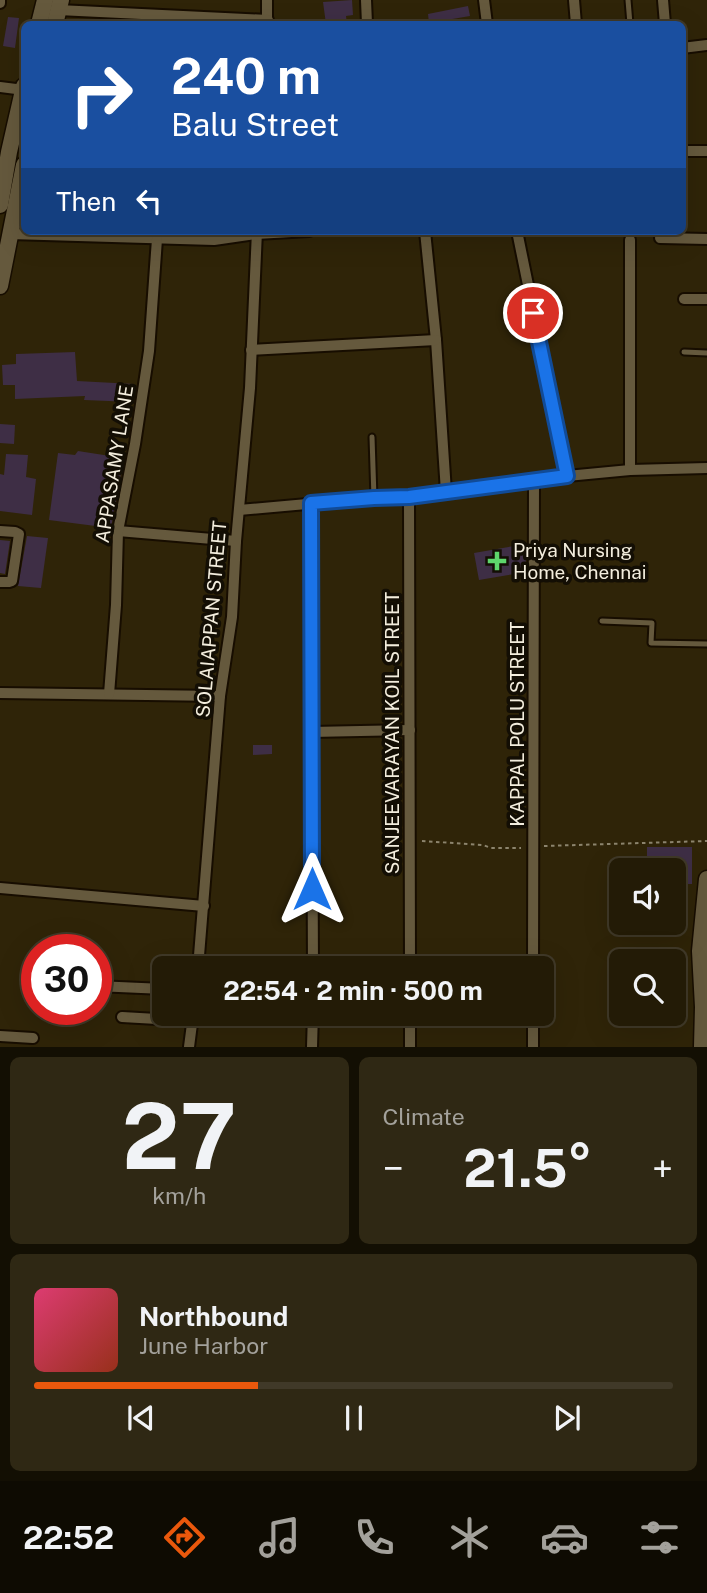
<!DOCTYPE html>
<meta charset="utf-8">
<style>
:root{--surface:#231b06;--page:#2f2814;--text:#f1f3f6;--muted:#a3a19b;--line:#403928;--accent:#ea580c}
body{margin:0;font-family:"Public Sans",sans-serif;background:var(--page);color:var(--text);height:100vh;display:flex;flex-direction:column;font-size:26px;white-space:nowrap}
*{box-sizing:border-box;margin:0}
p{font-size:23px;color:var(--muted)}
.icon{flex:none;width:38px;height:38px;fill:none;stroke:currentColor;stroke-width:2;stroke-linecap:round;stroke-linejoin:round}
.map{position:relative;height:1047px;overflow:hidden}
.side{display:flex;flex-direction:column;gap:10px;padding:10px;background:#130f03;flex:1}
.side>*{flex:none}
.hud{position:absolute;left:21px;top:21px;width:665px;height:214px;border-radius:10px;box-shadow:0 7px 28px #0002,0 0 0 2px var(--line);background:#1a4fa0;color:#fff;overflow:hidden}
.controls{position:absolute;left:609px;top:858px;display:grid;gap:14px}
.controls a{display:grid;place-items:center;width:77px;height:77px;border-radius:10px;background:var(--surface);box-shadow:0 7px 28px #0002,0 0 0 2px var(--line);font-size:35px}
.speed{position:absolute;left:21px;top:934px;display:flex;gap:14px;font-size:35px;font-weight:700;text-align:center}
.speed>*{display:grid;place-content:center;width:91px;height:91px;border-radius:50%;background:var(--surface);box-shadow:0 7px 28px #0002,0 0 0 2px var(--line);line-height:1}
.speed .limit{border:10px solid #d22;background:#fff;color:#111}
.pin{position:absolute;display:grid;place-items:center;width:60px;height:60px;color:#fff;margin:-30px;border:4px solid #fff;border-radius:50%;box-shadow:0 2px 7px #0007}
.me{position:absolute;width:77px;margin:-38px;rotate:0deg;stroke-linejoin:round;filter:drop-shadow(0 0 5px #0008)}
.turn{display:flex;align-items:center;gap:24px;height:147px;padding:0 35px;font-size:32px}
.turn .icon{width:91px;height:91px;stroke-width:2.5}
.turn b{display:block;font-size:49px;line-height:60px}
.then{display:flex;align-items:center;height:66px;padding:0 35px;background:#0003;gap:14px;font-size:26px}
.big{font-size:52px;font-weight:700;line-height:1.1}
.side .card{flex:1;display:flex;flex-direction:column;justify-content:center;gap:10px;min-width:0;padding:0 24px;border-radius:10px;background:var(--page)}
.side .dial{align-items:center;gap:0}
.dial b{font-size:91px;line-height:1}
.song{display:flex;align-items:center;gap:21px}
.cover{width:84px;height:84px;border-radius:10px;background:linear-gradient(135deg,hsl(340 70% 55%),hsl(10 70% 35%))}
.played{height:7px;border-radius:4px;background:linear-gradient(90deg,var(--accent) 35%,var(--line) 35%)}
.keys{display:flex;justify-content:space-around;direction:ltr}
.heat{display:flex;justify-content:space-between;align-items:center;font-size:38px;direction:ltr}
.side .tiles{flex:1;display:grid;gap:10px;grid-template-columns:1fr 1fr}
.card:last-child{grid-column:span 2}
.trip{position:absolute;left:152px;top:956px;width:402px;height:70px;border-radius:10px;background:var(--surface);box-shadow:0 7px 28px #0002,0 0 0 2px var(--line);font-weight:700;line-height:70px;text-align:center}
.tab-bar{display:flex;height:112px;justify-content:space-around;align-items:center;background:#0e0b02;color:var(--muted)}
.tab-bar .icon{width:49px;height:49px}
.tab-bar .on{color:var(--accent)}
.tab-bar b{font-size:32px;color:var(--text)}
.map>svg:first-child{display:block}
.building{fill:#3e2e45}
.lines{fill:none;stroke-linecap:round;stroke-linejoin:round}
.lane-casing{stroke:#170d00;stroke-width:9}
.street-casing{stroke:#170d00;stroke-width:14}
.secondary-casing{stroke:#170d00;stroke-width:19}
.path{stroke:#8c846d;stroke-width:2;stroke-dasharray:3.5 3.5;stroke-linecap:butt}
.lane{stroke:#65593d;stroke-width:5}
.street{stroke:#65593d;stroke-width:10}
.secondary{stroke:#65593d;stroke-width:16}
.route-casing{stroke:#114b97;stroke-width:18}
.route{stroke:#1a73e8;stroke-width:12}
.poi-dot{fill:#5ed56c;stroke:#130e04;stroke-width:2.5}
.labels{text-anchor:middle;stroke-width:7;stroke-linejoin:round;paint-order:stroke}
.street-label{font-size:19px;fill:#f3eddd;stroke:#130e04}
.poi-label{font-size:19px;fill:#f3eddd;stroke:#130e04;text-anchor:start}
</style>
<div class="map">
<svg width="707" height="1047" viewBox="0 0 707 1047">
<rect width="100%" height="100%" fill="#2f2408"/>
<!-- building -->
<g class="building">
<polygon points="352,0 353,15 346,16 347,24 326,24 323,2"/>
<polygon points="468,6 470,16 429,23 428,14"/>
<polygon points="8,17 19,18 15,48 3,46"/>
<polygon points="75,352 77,381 134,384 133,402 84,400 85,396 15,399 15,385 3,385 2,365 16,364 16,354"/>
<polygon points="0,424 15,425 14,444 0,443"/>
<polygon points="78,451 123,458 120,479 116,489 117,495 111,528 49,520 58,453 75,455"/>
<polygon points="6,454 28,455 26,477 36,479 32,515 0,511 0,474 4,475"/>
<polygon points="27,536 48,538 41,588 18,586"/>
<polygon points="0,540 10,541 5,574 0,573"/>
<polygon points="526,544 526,572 479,580 474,553"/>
<polygon points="253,745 272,745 272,754 253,755"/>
<polygon points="647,847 692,847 692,884 674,884 674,870 647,870"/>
</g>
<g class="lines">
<defs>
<g id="lane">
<polyline points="628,0 630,24"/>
<polyline points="684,352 707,353"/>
<polyline points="372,437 374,498"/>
<polyline points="602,621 652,623 651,643 707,644"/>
</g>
<g id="street">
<polyline points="267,0 267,24"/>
<polyline points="366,0 367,24"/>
<polyline points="484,0 487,24"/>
<polyline points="574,0 576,24"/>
<polyline points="663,0 665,24"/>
<polyline points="0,3 0,0"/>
<polyline points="58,10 268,20"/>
<polyline points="682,48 707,45"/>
<polyline points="0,87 24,90"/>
<polyline points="682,151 707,151"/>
<polyline points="425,231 436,340 446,492"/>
<polyline points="517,231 567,476"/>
<polyline points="10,234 214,240 256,234 309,231"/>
<polyline points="660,238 707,239"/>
<polyline points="630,240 630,470"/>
<polyline points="684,299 707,299"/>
<polyline points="251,350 436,340"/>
<polyline points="409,497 410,968"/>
<polyline points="311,503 313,968"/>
<polyline points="239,510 374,498 409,497 567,476 630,470 707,468"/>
<polyline points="0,531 15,532 19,534 12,581 9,582 0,582"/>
<polyline points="118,531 236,541"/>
<polyline points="0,693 220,696"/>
<polyline points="109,694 116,605 118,531 135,444 149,351 157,239"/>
<polyline points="311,732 410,730"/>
<polyline points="0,888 204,906"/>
<polyline points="198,968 220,696 232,617 236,541 250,388 257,231"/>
<polyline points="533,968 534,481"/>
<polyline points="96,986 164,989"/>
<polyline points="410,1013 410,1047"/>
<polyline points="122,1017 192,1021"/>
<polyline points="0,1036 33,1038"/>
<polyline points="189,1047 193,1016"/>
<polyline points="312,1047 313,1013"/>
<polyline points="533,1047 533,1013"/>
</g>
<g id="secondary">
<polyline points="39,24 45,0"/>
<polyline points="55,24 61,0"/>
<polyline points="0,205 9,152 24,86"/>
<polyline points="0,286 24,165"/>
<polyline points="702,1047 703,1007 700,951 707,879"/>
</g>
</defs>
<!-- lane casing -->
<use href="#lane" class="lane-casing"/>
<!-- street casing -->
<use href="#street" class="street-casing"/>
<!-- secondary casing -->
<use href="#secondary" class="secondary-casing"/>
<!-- path -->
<g class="path">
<polyline points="422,841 483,845 491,848 521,848"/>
<polyline points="544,846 707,841"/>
</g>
<!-- lane -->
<use href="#lane" class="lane"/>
<!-- street -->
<use href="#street" class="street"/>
<!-- secondary -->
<use href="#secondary" class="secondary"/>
</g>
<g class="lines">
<defs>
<polyline id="route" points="312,889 311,503 374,498 409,497 567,476 533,313"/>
</defs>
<!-- route casing -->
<use href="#route" class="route-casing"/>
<!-- route -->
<use href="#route" class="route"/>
</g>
<!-- markers -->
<path class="poi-dot" d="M493.5 550.5h7v7h7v7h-7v7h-7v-7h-7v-7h7z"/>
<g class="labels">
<!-- street labels -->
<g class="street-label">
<text transform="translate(114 464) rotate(-81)" y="7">APPASAMY LANE</text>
<text transform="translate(211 619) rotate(-85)" y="7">SOLAIAPPAN STREET</text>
<text transform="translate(517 724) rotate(-90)" y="7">KAPPAL POLU STREET</text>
<text transform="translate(392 733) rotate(-90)" y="7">SANJEEVARAYAN KOIL STREET</text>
</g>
<!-- poi labels -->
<g class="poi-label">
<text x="513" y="557">Priya Nursing<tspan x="513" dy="22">Home, Chennai</tspan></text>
</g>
</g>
</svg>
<div class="controls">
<a><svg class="icon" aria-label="sound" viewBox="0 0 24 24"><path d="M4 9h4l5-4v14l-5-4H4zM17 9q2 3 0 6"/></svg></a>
<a><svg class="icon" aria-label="search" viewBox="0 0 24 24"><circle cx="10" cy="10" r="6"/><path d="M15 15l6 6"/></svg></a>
</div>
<div class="speed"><div class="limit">30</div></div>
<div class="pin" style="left:533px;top:313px;background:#d93025"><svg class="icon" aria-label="arrive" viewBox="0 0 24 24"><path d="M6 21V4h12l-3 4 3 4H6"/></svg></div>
<svg class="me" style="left:312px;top:889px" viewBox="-20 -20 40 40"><path d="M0-17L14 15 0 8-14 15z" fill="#1a73e8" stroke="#fff" stroke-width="4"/></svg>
<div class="trip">22:54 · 2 min · 500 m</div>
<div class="hud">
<div class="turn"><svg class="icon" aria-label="right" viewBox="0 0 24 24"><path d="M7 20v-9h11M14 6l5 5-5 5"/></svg><div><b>240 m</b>Balu Street</div></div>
<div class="then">Then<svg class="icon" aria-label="left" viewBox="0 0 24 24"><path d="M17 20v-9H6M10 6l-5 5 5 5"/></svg></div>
</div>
</div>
<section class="side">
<div class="tiles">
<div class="card dial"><b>27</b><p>km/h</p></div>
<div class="card"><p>Climate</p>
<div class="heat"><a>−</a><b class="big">21.5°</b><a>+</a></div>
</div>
<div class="card">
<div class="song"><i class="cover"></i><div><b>Northbound</b><p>June Harbor</p></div></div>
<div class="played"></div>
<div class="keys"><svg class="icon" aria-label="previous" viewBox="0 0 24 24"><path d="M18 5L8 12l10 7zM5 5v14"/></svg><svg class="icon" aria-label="pause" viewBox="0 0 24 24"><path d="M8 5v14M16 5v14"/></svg><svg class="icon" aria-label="next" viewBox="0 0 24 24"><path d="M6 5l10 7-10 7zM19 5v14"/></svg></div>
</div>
</div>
</section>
<nav class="tab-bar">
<b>22:52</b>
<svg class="icon on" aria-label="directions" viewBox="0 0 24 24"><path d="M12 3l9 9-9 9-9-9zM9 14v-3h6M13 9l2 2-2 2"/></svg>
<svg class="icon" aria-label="music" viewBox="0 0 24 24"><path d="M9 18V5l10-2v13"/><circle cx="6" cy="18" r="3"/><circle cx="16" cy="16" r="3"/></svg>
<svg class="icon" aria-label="phone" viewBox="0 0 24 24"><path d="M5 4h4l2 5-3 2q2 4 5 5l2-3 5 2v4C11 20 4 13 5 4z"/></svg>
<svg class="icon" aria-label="climate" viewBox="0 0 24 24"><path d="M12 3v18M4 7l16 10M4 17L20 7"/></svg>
<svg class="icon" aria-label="car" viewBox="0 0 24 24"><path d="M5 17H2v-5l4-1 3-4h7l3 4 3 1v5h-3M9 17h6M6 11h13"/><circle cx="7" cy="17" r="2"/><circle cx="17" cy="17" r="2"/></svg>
<svg class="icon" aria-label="filters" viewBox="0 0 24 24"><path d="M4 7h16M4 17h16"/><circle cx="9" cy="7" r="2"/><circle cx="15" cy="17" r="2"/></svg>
</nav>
